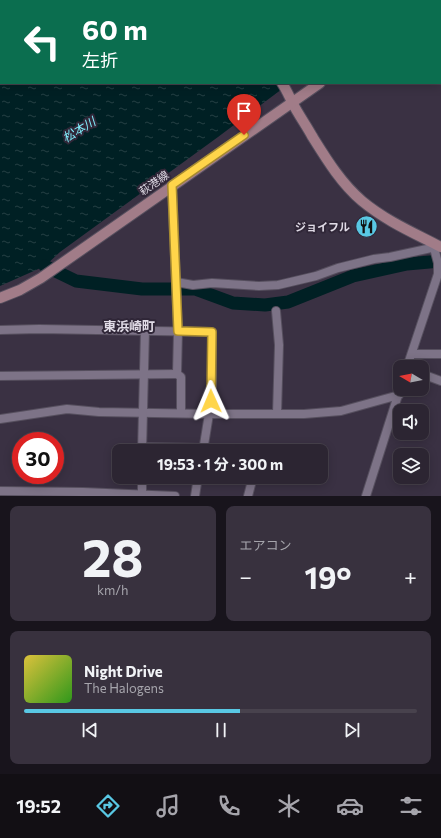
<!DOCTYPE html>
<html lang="ja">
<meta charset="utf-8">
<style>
:root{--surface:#2c2532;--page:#38313e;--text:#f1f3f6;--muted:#a6a5ac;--line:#48424d;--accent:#59c8e4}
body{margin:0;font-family:Commissioner,"Noto Sans JP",sans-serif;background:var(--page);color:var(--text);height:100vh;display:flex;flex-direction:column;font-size:15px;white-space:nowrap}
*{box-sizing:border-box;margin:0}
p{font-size:13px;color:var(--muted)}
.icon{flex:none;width:22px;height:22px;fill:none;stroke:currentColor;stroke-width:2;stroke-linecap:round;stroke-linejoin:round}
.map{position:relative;height:496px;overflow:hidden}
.details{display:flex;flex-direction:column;gap:10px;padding:10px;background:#18141c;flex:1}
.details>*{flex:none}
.guide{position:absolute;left:0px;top:0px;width:441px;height:84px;box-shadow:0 2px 10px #0003,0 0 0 1px var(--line);background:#0b6e4f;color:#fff;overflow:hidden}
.needle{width:26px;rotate:280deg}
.tools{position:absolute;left:393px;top:360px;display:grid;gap:8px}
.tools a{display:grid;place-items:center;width:36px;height:36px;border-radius:8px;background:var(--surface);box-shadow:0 2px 10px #0003,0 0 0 1px var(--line);font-size:20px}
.speed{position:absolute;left:12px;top:432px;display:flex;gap:8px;font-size:20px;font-weight:700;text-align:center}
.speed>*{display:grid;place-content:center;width:52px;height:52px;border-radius:50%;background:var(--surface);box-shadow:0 2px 10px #0003,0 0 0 1px var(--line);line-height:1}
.speed .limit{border:6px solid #d22;background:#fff;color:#111}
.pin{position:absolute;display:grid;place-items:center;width:34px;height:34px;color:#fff;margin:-41px -17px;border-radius:50% 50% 50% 0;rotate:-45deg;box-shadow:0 0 4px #0007}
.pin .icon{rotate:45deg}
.me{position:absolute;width:44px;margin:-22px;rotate:359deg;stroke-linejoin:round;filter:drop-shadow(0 0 3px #0008)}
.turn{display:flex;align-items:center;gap:14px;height:84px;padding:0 16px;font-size:18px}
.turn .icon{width:52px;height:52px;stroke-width:2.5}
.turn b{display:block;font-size:28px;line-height:34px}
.big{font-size:30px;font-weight:700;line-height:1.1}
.details .widget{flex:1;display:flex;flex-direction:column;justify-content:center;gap:6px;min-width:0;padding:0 14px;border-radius:8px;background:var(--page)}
.details .dial{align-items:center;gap:0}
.dial b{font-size:52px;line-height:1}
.song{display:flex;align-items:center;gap:12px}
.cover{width:48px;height:48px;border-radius:6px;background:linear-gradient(135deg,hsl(50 70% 55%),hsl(110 70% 35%))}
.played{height:4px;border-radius:2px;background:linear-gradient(90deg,var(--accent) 55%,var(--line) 55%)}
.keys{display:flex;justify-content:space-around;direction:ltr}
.heat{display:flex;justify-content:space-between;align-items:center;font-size:22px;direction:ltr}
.details .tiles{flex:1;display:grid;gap:10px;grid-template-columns:1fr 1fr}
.widget:last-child{grid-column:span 2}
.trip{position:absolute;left:112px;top:444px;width:216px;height:40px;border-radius:8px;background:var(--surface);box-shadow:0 2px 10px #0003,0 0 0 1px var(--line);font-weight:700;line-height:40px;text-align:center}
.dock{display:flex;height:64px;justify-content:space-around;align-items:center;background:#120f14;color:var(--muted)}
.dock .icon{width:28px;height:28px}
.dock .current{color:var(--accent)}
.dock b{font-size:18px;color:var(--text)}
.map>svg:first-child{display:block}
.water{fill:url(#water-ripples)}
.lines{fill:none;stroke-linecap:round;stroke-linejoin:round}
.river{stroke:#002024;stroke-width:13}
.street-casing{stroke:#564f5e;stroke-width:10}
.secondary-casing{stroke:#564f5e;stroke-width:12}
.street{stroke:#7d7387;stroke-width:8}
.secondary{stroke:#a17c88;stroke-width:10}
.route-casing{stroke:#a68a30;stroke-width:10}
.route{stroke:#ffd54a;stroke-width:7}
.labels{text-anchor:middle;stroke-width:4;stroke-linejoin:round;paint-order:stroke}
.street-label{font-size:11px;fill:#e0dbe6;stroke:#302738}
.poi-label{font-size:11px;font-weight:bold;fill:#e0dbe6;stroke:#302738;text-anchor:end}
.water-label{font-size:12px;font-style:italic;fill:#81f0fe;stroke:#302738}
.quarter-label{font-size:13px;font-weight:bold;fill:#e0dbe6;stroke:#302738}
</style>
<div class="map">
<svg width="441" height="496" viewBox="0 0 441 496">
<defs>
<pattern id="water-ripples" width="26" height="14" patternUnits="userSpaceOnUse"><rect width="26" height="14" fill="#002024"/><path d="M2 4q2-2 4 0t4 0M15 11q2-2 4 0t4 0" fill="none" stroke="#254044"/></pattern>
</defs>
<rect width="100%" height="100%" fill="#3a3143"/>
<!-- water -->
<g class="water">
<polygon points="133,0 404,0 402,1 131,1"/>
<polygon points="1,57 1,83 290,83 218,137 60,252 45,266 0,286 0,58"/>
</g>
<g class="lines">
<!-- river -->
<polyline class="river" points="45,266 76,281 142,289 195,289 233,303 265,305 288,302 353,276 407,264 441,261"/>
<defs>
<g id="street">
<polyline points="114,1 116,0"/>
<polyline points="0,51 1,51"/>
<polyline points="172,185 178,331 177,374 181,377 181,413"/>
<polyline points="176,282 193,285 212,283 259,286 278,285 316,276 338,268 374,259 390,257 441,246"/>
<polyline points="276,311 279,345 277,414"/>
<polyline points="0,330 39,329 212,332 212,414"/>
<polyline points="412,354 441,354"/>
<polyline points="407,367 438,274 438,263 434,248"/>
<polyline points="422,374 441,381"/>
<polyline points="0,376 177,374"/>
<polyline points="0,419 67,409 99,412 209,414 304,414 341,411 399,395"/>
<polyline points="142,447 203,448"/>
<polyline points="142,451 145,330"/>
<polyline points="203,451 209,414"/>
<polyline points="0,491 83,492 175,496"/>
<polyline points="142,494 142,477"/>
<polyline points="195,496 198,477"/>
<polyline points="248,496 253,477"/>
<polyline points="366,496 400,389"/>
</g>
<g id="secondary">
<polyline points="233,0 234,1"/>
<polyline points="440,7 441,6"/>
<path d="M282,83C286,89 289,96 292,102C298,114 306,125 312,136C327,160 341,183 362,201C386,221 414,233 441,247"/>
<polyline points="0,298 20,290 41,278 320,83"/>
</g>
</defs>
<!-- street casing -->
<use href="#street" class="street-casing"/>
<!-- secondary casing -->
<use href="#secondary" class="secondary-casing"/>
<!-- street -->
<use href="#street" class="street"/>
<!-- secondary -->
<use href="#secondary" class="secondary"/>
</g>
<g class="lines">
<defs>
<polyline id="route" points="211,401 212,332 178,331 172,185 244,135"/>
</defs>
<!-- route casing -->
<use href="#route" class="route-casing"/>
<!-- route -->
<use href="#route" class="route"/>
</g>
<!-- icons -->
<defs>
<symbol id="restaurant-disc" viewBox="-11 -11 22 22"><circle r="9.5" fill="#59c8e4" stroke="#302738"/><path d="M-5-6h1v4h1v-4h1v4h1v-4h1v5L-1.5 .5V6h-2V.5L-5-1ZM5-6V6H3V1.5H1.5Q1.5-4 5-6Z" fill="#111"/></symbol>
</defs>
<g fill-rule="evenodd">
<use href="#restaurant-disc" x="354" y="214" width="25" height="25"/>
</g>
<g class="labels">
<!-- street labels -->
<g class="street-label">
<text transform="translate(154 183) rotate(-35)" y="4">萩港線</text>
</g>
<!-- poi labels -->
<g class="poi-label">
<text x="350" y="231">ジョイフル</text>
</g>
<!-- water labels -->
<g class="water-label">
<text transform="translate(79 130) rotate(-31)" y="4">松本川</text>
</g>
<!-- quarter labels -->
<g class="quarter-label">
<text x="129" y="331">東浜崎町</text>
</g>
</g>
</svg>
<div class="tools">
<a><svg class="needle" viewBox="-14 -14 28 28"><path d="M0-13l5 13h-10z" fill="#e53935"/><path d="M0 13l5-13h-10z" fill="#a6a5ac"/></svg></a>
<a><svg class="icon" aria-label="sound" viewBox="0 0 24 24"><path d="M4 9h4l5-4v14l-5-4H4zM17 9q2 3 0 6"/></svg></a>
<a><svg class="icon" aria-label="layers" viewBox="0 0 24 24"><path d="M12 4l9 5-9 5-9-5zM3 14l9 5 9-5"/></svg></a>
</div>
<div class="speed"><div class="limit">30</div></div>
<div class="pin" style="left:244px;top:135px;background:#d93025"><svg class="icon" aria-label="arrive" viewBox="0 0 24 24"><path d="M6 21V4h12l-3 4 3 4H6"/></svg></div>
<svg class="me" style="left:211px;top:401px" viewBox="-20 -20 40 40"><path d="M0-17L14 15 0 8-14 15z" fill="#ffd54a" stroke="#fff" stroke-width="4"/></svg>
<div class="trip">19:53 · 1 分 · 300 m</div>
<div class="guide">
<div class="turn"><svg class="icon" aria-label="left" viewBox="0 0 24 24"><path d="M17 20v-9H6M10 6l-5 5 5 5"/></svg><div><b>60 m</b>左折</div></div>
</div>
</div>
<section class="details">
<div class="tiles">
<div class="widget dial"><b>28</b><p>km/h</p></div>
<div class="widget"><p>エアコン</p>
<div class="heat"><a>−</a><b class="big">19°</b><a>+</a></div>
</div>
<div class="widget">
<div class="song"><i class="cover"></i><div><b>Night Drive</b><p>The Halogens</p></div></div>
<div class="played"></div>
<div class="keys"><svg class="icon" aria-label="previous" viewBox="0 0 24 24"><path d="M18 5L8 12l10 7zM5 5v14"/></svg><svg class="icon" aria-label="pause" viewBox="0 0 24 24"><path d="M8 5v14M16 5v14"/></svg><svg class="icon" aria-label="next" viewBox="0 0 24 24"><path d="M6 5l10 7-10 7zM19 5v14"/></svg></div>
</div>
</div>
</section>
<nav class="dock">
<b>19:52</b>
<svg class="icon current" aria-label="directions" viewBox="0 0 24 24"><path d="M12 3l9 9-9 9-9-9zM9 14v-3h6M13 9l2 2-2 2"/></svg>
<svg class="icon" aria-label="music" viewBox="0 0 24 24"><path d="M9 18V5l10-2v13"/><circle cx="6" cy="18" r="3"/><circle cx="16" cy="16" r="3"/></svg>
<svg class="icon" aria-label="phone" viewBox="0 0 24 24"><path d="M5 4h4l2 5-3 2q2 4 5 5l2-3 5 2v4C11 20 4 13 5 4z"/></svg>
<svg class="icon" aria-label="climate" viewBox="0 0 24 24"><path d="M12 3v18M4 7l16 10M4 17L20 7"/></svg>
<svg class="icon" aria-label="car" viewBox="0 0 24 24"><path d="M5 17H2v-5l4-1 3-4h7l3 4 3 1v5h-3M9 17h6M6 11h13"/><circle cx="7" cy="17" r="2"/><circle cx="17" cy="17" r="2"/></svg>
<svg class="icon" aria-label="filters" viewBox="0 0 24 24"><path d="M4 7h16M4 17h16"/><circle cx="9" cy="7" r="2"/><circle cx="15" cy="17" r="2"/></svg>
</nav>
